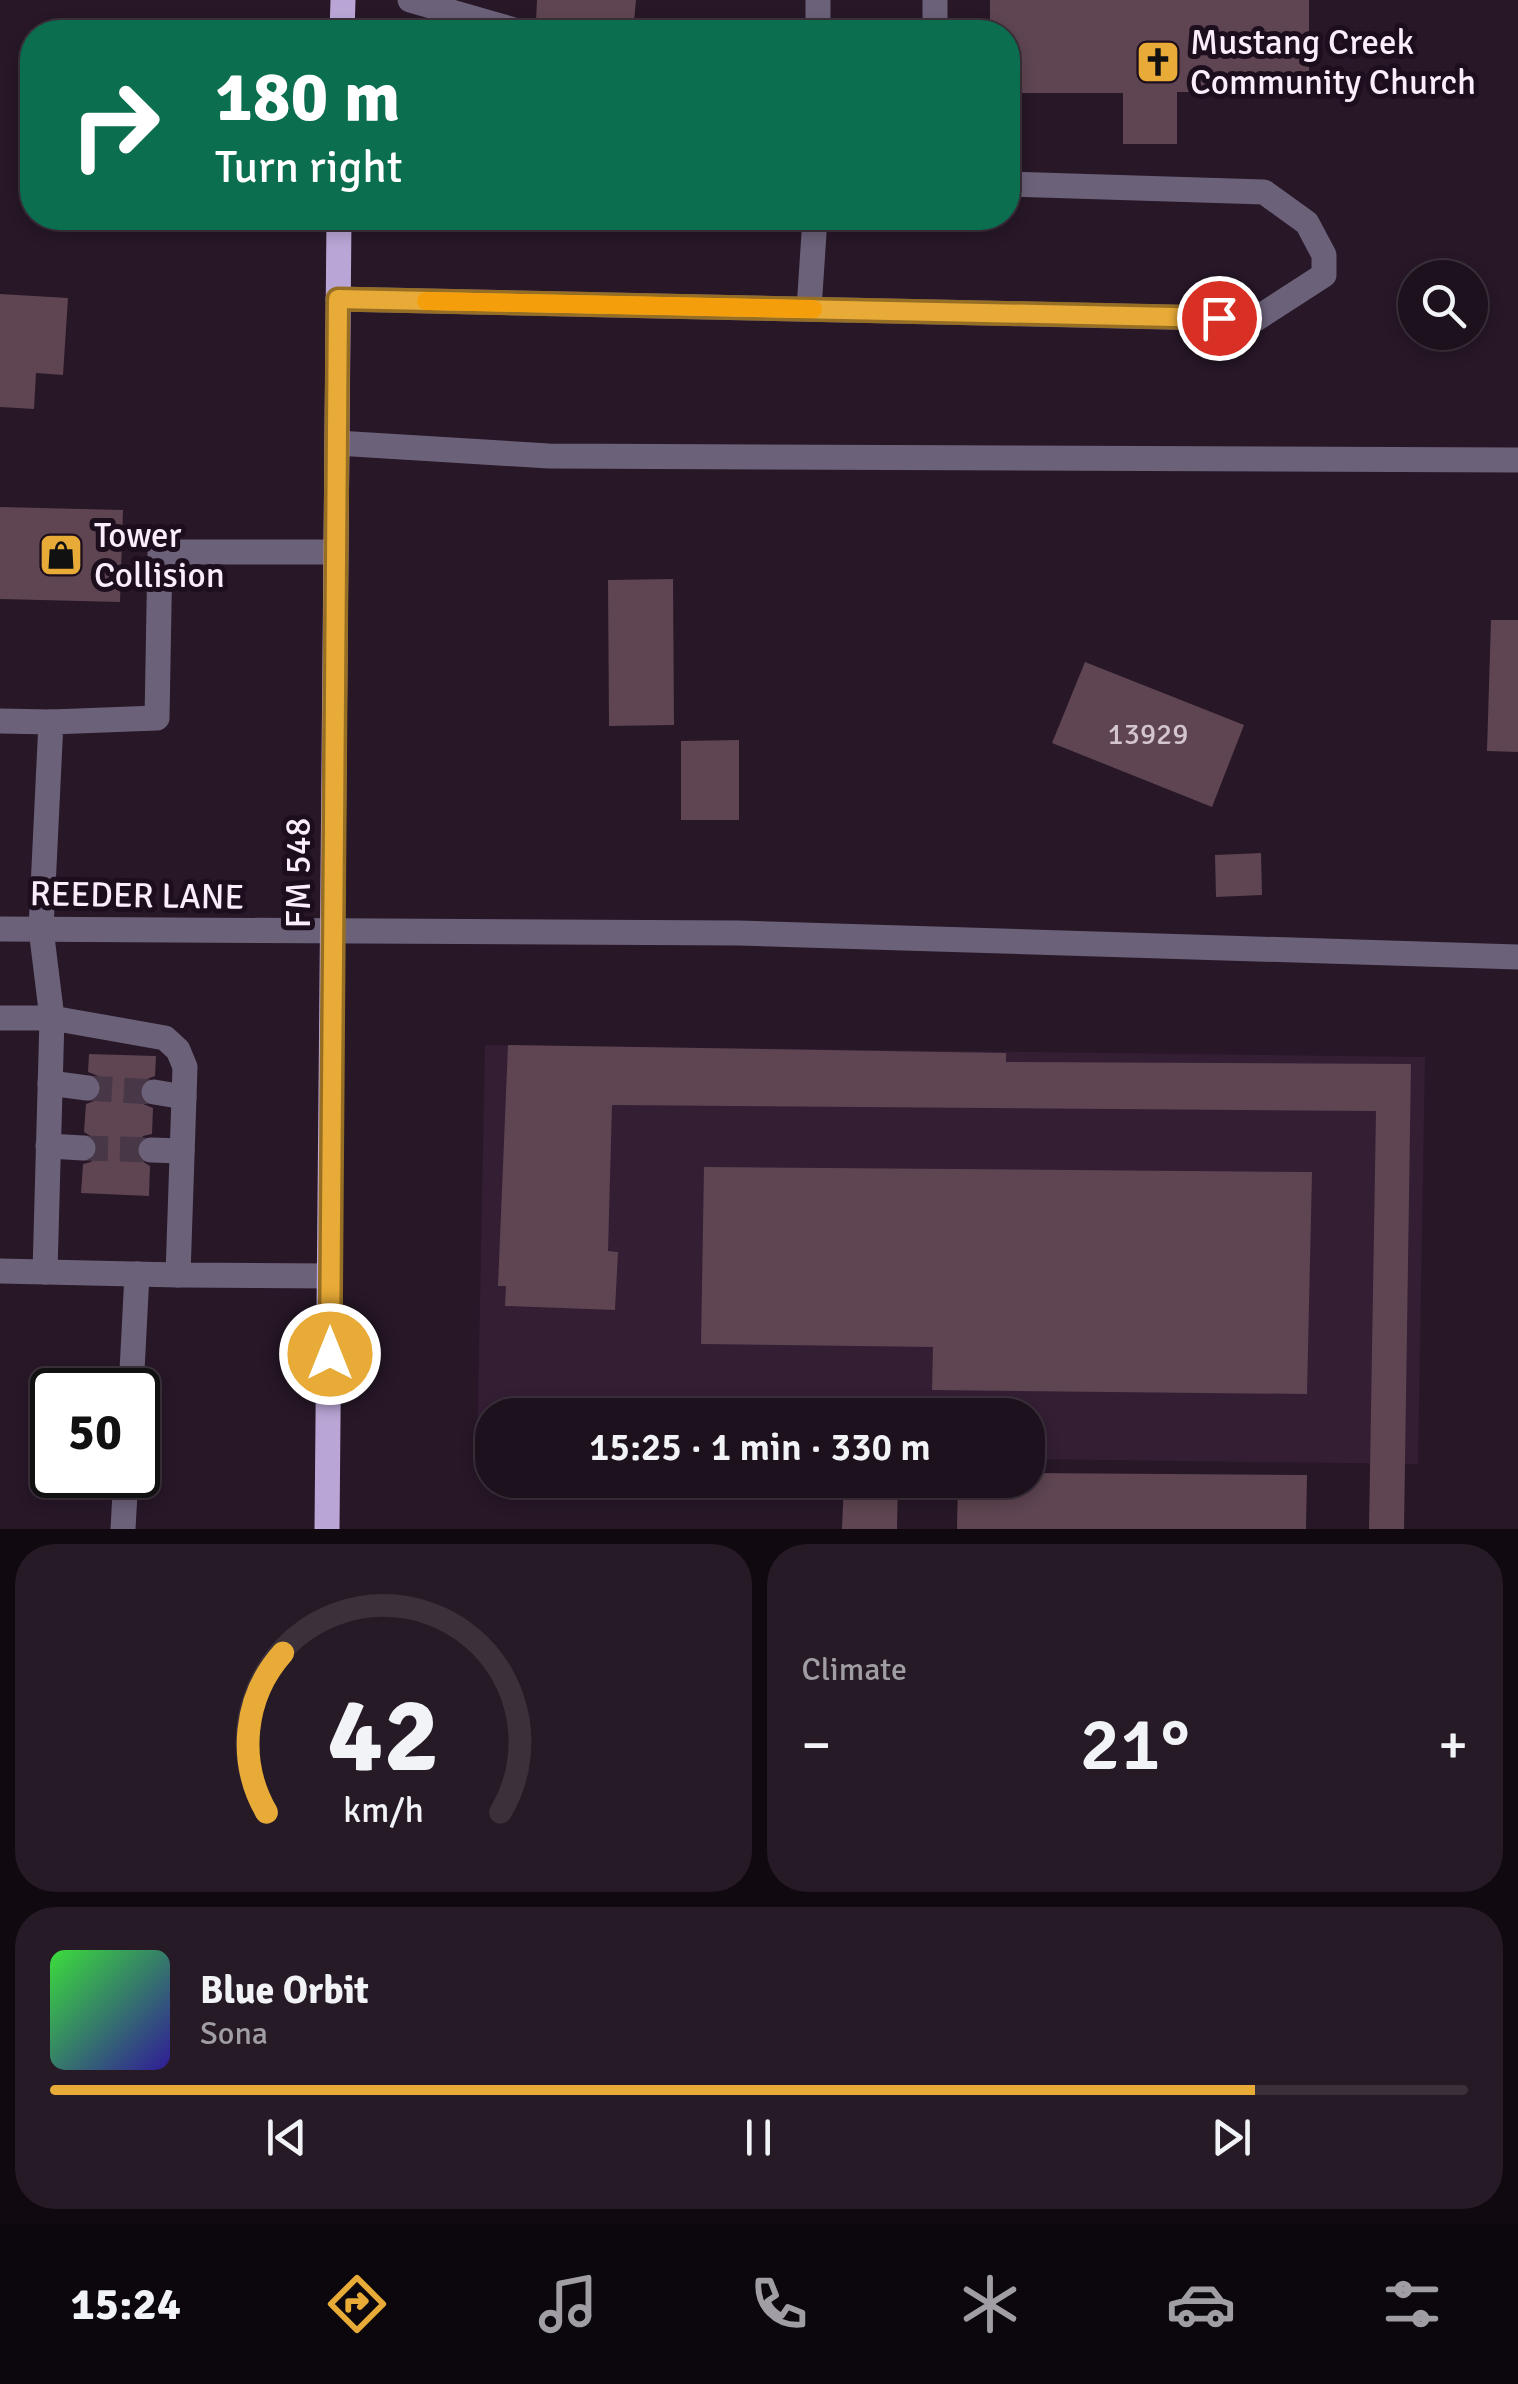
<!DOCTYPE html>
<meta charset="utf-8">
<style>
:root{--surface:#1d111d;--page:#251a26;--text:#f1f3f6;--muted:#a09da4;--line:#3b313b;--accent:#e8ab37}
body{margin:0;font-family:Signika,sans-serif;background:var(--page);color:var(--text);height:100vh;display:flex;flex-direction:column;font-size:38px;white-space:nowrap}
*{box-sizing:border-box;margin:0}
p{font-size:32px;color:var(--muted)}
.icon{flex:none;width:55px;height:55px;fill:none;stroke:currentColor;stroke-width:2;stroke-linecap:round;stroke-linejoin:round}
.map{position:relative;height:1529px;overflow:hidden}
.details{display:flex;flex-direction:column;gap:15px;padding:15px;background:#100910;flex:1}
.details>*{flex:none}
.top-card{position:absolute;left:20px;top:20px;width:1000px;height:210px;border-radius:40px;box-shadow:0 5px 15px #0003,0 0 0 2px var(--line);background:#0b6e4f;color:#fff;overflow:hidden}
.buttons{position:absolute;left:1398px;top:260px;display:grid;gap:20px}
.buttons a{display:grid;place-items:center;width:90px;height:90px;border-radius:50%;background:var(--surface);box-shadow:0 5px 15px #0003,0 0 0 2px var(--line);font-size:50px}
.speed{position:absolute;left:30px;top:1368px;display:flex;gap:20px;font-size:50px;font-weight:700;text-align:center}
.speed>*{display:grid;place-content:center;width:130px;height:130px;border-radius:50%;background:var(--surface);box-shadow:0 5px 15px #0003,0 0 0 2px var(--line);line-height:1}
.speed .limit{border:5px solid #111;border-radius:15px;background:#fff;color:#111}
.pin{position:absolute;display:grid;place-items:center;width:85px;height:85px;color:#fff;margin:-42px;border:5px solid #fff;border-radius:50%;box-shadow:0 2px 10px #0007}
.me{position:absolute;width:110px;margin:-55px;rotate:0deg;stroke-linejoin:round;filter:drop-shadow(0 0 8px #0008)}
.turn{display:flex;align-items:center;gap:35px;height:210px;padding:0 30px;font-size:45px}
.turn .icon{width:130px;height:130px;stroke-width:2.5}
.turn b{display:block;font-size:70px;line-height:85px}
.big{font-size:75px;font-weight:600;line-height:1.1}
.details .card{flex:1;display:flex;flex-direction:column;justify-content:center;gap:15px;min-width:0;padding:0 35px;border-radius:40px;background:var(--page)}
.details .dial{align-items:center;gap:0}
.dial svg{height:260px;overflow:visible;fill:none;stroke:var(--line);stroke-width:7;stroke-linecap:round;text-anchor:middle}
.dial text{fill:var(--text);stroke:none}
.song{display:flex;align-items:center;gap:30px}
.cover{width:120px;height:120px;border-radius:15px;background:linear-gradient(135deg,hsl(120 70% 55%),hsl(250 70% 35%))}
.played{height:10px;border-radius:5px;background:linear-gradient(90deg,var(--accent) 85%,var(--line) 85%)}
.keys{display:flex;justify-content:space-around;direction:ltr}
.heat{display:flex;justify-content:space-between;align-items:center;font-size:55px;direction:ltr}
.details .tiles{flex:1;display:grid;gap:15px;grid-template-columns:1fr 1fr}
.card:last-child{grid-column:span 2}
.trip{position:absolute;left:475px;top:1398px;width:570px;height:100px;border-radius:40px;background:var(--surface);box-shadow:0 5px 15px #0003,0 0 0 2px var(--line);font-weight:600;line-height:100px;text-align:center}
.menu{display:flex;height:160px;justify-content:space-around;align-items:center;background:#0c070c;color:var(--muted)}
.menu .icon{width:70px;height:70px}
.menu .selected{color:var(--accent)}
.menu b{font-size:45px;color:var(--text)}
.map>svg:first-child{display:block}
.built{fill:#331e34}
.building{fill:#5e4551}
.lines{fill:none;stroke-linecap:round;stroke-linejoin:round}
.minor-tunnel{stroke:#473747;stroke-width:25;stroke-dasharray:25 12;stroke-linecap:butt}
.minor{stroke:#6b6179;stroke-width:25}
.major{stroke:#baa6d6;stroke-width:25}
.route-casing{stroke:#976f24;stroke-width:25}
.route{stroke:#e8ab37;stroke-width:18}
.slow{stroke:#f59e0b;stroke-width:18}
.labels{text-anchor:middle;stroke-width:10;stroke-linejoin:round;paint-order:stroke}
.number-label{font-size:30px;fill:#d3c4d0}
.poi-label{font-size:35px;fill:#faeefa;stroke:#1d0e1e;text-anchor:start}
.street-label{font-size:35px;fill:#faeefa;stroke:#1d0e1e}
</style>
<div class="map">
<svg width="1518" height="1529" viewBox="0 0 1518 1529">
<rect width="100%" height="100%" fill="#271727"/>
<!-- built -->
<polygon class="built" points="485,1045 1425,1057 1418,1464 1028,1459 1028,1415 492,1415 492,1453 477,1452"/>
<!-- building -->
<g class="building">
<polygon points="537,0 636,0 633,32 536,22"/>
<polygon points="990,0 1309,0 1309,92 1177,92 1177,144 1123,144 1123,93 1008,93 1008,32 990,32"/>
<polygon points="0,294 68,298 63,375 36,373 34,409 0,407"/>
<polygon points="0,507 123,510 120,602 0,599"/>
<polygon points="673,579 674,725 609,726 608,580"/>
<polygon points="1491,620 1518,620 1518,752 1487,751"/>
<polygon points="1085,662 1244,725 1212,807 1052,743"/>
<polygon points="739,740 739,820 681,820 681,741"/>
<polygon points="1261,853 1262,895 1216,897 1215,855"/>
<polygon points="508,1045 1006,1053 1006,1062 1411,1064 1404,1529 1369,1529 1376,1111 612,1105 608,1251 618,1252 615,1310 505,1306 506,1286 498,1286"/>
<polygon points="89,1054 156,1056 155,1076 142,1081 138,1090 143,1104 153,1108 152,1134 143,1136 135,1148 137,1158 150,1166 149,1196 81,1193 83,1164 91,1162 99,1150 97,1140 84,1132 86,1104 99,1099 103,1089 98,1076 88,1072"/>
<polygon points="704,1167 1312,1172 1307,1394 932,1390 933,1347 701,1344"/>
<polygon points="1028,1473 1307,1475 1306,1529 957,1529 958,1480 1028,1480"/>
<polygon points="844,1480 898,1480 897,1529 842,1529"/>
</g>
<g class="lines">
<!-- minor-tunnel -->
<g class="minor-tunnel">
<polyline points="87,1088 154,1092"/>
<polyline points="83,1148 151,1150"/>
</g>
<!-- minor -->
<g class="minor">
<polyline points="410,0 521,32"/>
<polyline points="935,0 935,32"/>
<polyline points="818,32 818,0"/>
<polyline points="338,299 1256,319 1324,275 1324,255 1307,223 1264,192 1008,184"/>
<polyline points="809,309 815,218"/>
<polyline points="337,443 549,456 1518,460"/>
<polyline points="0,721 51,722"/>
<polyline points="0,929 739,933 1518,957"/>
<polyline points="0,1018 52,1018 45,1272"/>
<polyline points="50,1083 87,1088"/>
<polyline points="154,1092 184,1097"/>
<polyline points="48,1146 83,1148"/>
<polyline points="151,1150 182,1151"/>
<polyline points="0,1271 178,1275"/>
<polyline points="330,1276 178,1275 185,1067 178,1050 165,1038 52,1018 41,929 51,722 157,718 160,552 335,552"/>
<polyline points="131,1390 137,1274"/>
<polyline points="123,1529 126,1475"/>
</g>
<!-- major -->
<g class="major">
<polyline points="342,32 343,0"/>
<polyline points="327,1529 339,218"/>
</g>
</g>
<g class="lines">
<defs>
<polyline id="route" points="330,1354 338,299 1219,318"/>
</defs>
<!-- route casing -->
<use href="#route" class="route-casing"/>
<!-- route -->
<use href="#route" class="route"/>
<!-- slow -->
<polyline class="slow" points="426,301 813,309"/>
</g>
<!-- icons -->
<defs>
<symbol id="church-square" viewBox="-11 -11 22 22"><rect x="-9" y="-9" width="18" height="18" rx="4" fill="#e8ab37" stroke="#1d0e1e"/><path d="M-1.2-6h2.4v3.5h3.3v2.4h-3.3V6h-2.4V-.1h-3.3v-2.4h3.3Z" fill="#111"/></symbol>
<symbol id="shop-square" viewBox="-11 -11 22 22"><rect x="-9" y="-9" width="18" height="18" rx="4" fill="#e8ab37" stroke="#1d0e1e"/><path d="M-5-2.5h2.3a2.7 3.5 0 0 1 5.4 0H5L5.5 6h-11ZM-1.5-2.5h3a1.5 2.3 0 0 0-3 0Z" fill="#111"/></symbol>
</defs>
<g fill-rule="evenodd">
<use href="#church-square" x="1133" y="37" width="50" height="50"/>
<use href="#shop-square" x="36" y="530" width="50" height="50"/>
</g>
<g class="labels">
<!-- number labels -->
<g class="number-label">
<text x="1148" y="744">13929</text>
</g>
<!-- poi labels -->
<g class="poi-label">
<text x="1190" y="54">Mustang Creek<tspan x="1190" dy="40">Community Church</tspan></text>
<text x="94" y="547">Tower<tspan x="94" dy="40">Collision</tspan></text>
</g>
<!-- street labels -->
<g class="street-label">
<text transform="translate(298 873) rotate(-90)" y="12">FM 548</text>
<text transform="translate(137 895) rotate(1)" y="12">REEDER LANE</text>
</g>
</g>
</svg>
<div class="buttons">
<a><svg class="icon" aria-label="search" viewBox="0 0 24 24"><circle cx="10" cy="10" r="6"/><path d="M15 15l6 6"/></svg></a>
</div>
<div class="speed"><div class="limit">50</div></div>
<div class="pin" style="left:1219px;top:318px;background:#d93025"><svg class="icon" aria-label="arrive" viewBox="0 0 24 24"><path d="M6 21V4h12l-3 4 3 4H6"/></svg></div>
<svg class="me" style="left:330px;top:1354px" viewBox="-20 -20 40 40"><circle r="17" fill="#e8ab37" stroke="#fff" stroke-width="3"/><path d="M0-11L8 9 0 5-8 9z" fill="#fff"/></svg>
<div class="trip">15:25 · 1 min · 330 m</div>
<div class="top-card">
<div class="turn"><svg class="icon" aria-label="right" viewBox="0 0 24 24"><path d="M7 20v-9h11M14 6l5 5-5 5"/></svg><div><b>180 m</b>Turn right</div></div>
</div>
</div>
<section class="details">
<div class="tiles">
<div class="card dial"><svg viewBox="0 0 100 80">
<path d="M14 69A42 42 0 1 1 86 69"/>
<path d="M14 69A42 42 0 0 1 19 20" stroke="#e8ab37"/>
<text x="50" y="56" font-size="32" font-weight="700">42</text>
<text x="50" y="72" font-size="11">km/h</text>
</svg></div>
<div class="card"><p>Climate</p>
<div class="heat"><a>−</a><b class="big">21°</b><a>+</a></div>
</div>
<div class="card">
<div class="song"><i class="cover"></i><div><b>Blue Orbit</b><p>Sona</p></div></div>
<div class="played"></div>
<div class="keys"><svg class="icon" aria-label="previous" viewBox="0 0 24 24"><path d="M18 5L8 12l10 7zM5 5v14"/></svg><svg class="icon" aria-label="pause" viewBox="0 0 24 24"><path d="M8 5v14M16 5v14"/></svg><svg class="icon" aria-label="next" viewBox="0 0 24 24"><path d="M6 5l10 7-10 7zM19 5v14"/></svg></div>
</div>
</div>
</section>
<nav class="menu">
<b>15:24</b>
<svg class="icon selected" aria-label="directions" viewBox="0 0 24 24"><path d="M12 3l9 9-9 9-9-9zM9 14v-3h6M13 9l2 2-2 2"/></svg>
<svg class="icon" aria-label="music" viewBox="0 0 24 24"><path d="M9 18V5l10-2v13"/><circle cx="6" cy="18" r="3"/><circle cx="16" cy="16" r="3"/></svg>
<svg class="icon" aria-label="phone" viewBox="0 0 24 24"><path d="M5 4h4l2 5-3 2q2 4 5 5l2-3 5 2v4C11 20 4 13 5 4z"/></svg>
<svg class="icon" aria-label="climate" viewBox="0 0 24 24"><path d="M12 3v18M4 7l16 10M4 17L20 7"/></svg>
<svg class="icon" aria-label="car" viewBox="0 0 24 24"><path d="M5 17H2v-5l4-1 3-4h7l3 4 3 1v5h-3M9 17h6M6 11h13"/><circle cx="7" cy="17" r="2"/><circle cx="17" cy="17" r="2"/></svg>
<svg class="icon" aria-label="filters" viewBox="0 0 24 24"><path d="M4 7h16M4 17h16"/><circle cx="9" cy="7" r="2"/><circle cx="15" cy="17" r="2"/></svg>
</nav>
